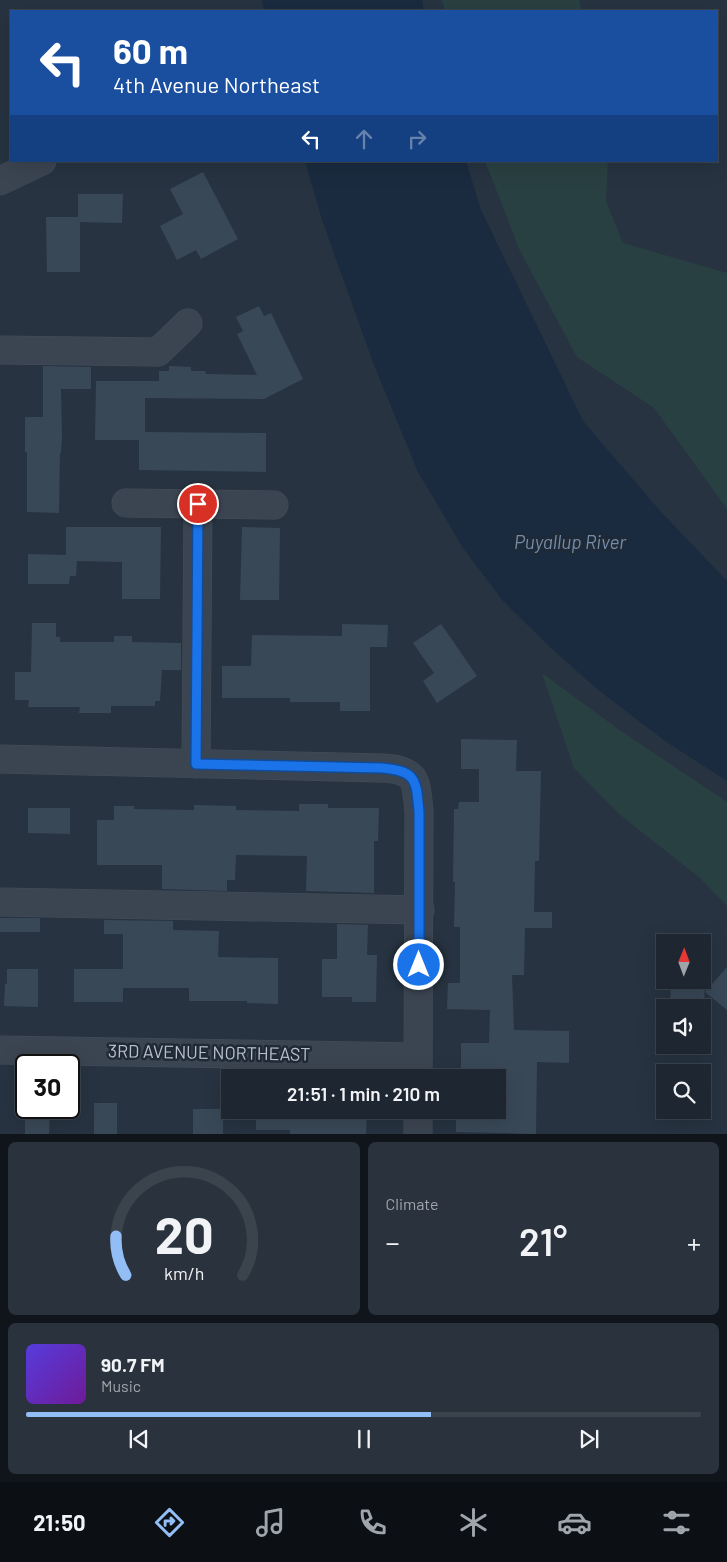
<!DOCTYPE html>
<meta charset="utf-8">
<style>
:root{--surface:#1d2631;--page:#2a323d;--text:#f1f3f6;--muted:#a0a5ab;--line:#3b434d;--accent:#93bef5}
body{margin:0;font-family:Barlow,sans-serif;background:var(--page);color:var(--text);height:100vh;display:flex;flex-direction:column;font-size:19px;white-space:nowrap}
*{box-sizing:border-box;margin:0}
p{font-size:16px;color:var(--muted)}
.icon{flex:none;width:28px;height:28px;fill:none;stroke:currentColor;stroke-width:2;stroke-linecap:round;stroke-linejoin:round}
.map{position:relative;height:1134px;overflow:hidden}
.side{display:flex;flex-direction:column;gap:8px;padding:8px;background:#10151b;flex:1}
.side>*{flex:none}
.banner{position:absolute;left:10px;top:10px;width:708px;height:152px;border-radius:0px;box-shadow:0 5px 20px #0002,0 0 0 1px var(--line);background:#1a4fa0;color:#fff;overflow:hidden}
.needle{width:32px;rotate:1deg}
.controls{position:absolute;left:656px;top:934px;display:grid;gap:10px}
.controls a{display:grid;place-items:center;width:55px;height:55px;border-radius:0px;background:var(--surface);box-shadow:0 5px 20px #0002,0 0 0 1px var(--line);font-size:25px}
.speed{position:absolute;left:15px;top:1054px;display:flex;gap:10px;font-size:25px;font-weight:700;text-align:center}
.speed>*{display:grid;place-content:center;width:65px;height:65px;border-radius:50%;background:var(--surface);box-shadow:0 5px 20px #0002,0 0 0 1px var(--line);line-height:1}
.speed .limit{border:2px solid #111;border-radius:8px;background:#fff;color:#111}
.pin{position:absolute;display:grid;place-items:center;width:42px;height:42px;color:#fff;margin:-21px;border:2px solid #fff;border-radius:50%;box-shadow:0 1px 5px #0007}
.me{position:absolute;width:55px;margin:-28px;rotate:0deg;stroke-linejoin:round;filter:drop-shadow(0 0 4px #0008)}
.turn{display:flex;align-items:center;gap:18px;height:105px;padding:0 20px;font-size:22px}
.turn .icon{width:65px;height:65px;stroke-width:2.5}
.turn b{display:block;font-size:35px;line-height:42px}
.lanes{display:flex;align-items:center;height:48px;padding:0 20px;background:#0003;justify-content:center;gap:25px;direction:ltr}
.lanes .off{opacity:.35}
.big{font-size:38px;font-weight:600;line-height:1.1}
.side .widget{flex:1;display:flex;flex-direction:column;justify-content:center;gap:8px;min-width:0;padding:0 18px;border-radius:8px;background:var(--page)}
.side .dial{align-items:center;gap:0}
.dial svg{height:130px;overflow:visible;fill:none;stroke:var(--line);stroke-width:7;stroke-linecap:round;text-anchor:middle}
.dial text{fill:var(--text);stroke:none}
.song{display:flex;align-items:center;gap:15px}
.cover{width:60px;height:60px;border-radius:8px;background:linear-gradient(135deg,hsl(250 70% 55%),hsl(280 70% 35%))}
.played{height:5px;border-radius:2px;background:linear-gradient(90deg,var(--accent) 60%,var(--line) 60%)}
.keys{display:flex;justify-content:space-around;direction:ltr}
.heat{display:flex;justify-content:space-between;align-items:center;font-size:28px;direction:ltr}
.side .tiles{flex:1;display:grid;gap:8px;grid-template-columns:1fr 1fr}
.widget:last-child{grid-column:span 2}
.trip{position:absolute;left:221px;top:1069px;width:285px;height:50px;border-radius:0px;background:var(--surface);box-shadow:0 5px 20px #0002,0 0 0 1px var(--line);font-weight:600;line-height:50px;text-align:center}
.tab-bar{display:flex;height:80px;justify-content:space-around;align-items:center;background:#0c0f14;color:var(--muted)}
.tab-bar .icon{width:35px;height:35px}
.tab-bar .selected{color:var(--accent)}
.tab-bar b{font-size:22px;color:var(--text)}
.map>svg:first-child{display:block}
.green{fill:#294042}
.water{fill:#1a2b3f}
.building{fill:#394857}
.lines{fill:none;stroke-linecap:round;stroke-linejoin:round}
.minor-casing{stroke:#454e5a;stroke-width:29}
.minor{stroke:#3b4551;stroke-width:28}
.route-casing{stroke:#114b97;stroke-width:12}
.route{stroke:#1a73e8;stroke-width:9}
.labels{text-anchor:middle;stroke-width:5;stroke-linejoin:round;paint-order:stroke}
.street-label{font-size:18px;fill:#b8c0cb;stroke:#202a36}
.water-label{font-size:19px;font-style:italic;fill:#728ca9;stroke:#202a36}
</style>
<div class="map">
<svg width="727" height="1135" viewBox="0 0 727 1135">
<rect width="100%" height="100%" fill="#273341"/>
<!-- green -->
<g class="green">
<polygon points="442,0 579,0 582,11 445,11"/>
<polygon points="485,161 608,161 606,201 623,243 727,273 727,509 654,408 577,357 520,251"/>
<polygon points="542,673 618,729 727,802 727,906 700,878 619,814 574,768"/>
</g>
<!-- water -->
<g class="water">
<polygon points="262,0 422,0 424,11 264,11"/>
<polygon points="305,161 466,161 481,210 583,421 662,513 727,581 727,781 665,741 597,689 551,648 503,601 463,548 418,472 374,365 322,220"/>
</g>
<!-- building -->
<g class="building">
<polygon points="203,172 238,239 201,259 196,250 177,260 160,226 183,214 170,189"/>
<polygon points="78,194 123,194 122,223 80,222 80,272 47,272 46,217 78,217"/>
<polygon points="259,306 264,316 271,313 303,379 264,399 145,398 145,432 266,433 266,472 139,470 139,440 95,440 96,381 159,381 159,371 169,371 169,366 191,367 191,371 205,371 206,374 257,375 237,334 243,331 236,317"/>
<polygon points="43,366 91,367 91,389 61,389 62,436 61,453 60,453 59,513 27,512 27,452 25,452 25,417 43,417"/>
<polygon points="66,527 161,527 160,599 122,599 122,562 77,561 76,576 70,576 69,584 28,584 28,554 66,555"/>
<polygon points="242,527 280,528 279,600 240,600"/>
<polygon points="32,623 56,623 56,637 60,637 60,642 114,642 114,636 132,636 132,642 181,643 181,670 162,670 160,701 155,701 155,706 111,706 111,713 79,713 80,707 28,707 29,700 15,700 15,672 31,672"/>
<polygon points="342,624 388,625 387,647 370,647 370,711 340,711 340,702 290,702 290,698 222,698 222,666 251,666 252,635 342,636"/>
<polygon points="441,624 477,676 437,703 423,681 434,673 413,643"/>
<polygon points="461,739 517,740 516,771 541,771 539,861 535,861 534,912 552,912 552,928 525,928 524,975 512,975 514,1030 569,1031 569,1063 537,1062 536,1134 456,1132 456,1110 498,1110 498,1069 461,1069 461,1043 489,1043 490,1010 447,1009 448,983 460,983 460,927 454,927 455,882 453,882 454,809 458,809 459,802 479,802 479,769 461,769"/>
<polygon points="299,804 328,804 328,808 379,808 378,841 374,841 374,893 306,891 307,856 236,855 235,880 227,880 227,891 162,889 162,865 97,865 97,820 114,820 114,806 134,806 134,809 194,810 194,805 236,806 236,810 299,811"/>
<polygon points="28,808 70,808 70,834 28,833"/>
<rect x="0" y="918" width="40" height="14"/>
<polygon points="104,920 173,921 173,930 219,931 218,957 278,958 278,1004 247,1003 247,1001 189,1001 189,988 123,988 123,1002 74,1002 74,969 123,969 123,934 104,934"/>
<polygon points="337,924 368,925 367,955 377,955 376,1002 352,1002 352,997 322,997 322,959 337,959"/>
<polygon points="727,967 727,1010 705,992"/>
<polygon points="7,969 38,969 38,1007 4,1006 5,984 7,984"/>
<polygon points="676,980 705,980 704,1008 670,1008 671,982 676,982"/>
<rect x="94" y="1103" width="23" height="32"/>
<polygon points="25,1108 48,1108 48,1111 50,1111 49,1135 25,1135"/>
<rect x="193" y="1109" width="30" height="26"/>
<polygon points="256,1110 367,1110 366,1135 290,1135 290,1130 256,1130"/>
</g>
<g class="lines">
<defs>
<g id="minor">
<polyline points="0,181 42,161"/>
<polyline points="0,350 158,352 188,323"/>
<polyline points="126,503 274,505"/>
<path d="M0,759L382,768C417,770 416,780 419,812L418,1078"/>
<polyline points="196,764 198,504"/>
<polyline points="0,902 420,910"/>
<polyline points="0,1050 418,1057"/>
<polyline points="418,1135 418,1110"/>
</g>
</defs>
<!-- minor casing -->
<use href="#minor" class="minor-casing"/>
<!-- minor -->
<use href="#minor" class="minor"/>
</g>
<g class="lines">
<defs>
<path id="route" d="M198,504L196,764L382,768C417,771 416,780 419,812V965"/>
</defs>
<!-- route casing -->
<use href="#route" class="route-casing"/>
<!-- route -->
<use href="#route" class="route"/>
</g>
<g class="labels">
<!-- street labels -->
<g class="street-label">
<text transform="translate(209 1053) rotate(1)" y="6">3RD AVENUE NORTHEAST</text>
</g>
<!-- water labels -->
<g class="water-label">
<text x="570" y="549">Puyallup River</text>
</g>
</g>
</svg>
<div class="controls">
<a><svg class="needle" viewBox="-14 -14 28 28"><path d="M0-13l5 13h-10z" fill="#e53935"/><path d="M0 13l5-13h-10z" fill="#a0a5ab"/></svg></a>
<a><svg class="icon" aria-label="sound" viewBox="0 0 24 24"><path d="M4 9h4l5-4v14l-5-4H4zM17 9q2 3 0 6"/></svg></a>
<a><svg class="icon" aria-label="search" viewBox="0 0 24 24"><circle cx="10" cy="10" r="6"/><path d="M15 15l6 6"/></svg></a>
</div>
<div class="speed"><div class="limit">30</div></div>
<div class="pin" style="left:198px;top:504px;background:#d93025"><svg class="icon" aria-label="arrive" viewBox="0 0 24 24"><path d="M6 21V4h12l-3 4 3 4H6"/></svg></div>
<svg class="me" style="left:419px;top:965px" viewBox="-20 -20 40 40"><circle r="17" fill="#1a73e8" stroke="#fff" stroke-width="3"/><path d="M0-11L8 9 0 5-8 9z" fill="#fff"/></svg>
<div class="trip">21:51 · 1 min · 210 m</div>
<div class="banner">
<div class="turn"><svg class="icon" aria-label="left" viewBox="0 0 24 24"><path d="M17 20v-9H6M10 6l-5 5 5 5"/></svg><div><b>60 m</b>4th Avenue Northeast</div></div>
<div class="lanes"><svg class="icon" aria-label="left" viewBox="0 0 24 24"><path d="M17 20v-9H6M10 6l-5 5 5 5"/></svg><svg class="icon off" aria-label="ahead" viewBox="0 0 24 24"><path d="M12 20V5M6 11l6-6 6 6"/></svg><svg class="icon off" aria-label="right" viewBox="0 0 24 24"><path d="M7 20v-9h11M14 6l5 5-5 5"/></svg></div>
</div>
</div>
<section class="side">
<div class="tiles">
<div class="widget dial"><svg viewBox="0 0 100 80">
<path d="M14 69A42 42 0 1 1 86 69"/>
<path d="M14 69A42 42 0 0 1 8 45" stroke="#93bef5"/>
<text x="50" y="56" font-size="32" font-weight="700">20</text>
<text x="50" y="72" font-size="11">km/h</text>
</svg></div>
<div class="widget"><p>Climate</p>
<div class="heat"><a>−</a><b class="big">21°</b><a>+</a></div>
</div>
<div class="widget">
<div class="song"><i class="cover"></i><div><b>90.7 FM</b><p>Music</p></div></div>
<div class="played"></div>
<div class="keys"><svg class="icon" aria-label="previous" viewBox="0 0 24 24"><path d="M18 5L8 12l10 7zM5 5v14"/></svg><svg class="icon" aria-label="pause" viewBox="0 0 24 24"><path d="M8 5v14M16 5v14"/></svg><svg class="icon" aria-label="next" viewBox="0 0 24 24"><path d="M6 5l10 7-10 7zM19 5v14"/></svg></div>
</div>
</div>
</section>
<nav class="tab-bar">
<b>21:50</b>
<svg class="icon selected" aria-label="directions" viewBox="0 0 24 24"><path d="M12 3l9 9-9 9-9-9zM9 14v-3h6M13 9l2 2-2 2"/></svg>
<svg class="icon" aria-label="music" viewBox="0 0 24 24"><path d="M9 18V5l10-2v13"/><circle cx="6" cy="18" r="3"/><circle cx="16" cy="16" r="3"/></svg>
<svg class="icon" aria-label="phone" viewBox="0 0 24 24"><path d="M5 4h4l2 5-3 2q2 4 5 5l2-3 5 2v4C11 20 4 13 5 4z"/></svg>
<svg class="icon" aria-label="climate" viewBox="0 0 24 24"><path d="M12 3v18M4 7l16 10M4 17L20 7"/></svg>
<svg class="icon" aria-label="car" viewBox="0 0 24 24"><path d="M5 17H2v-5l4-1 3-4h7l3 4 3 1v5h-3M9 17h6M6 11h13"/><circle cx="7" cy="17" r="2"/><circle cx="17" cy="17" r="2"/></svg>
<svg class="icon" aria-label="filters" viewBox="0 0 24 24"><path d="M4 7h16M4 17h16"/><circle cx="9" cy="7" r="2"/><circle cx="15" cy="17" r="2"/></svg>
</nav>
